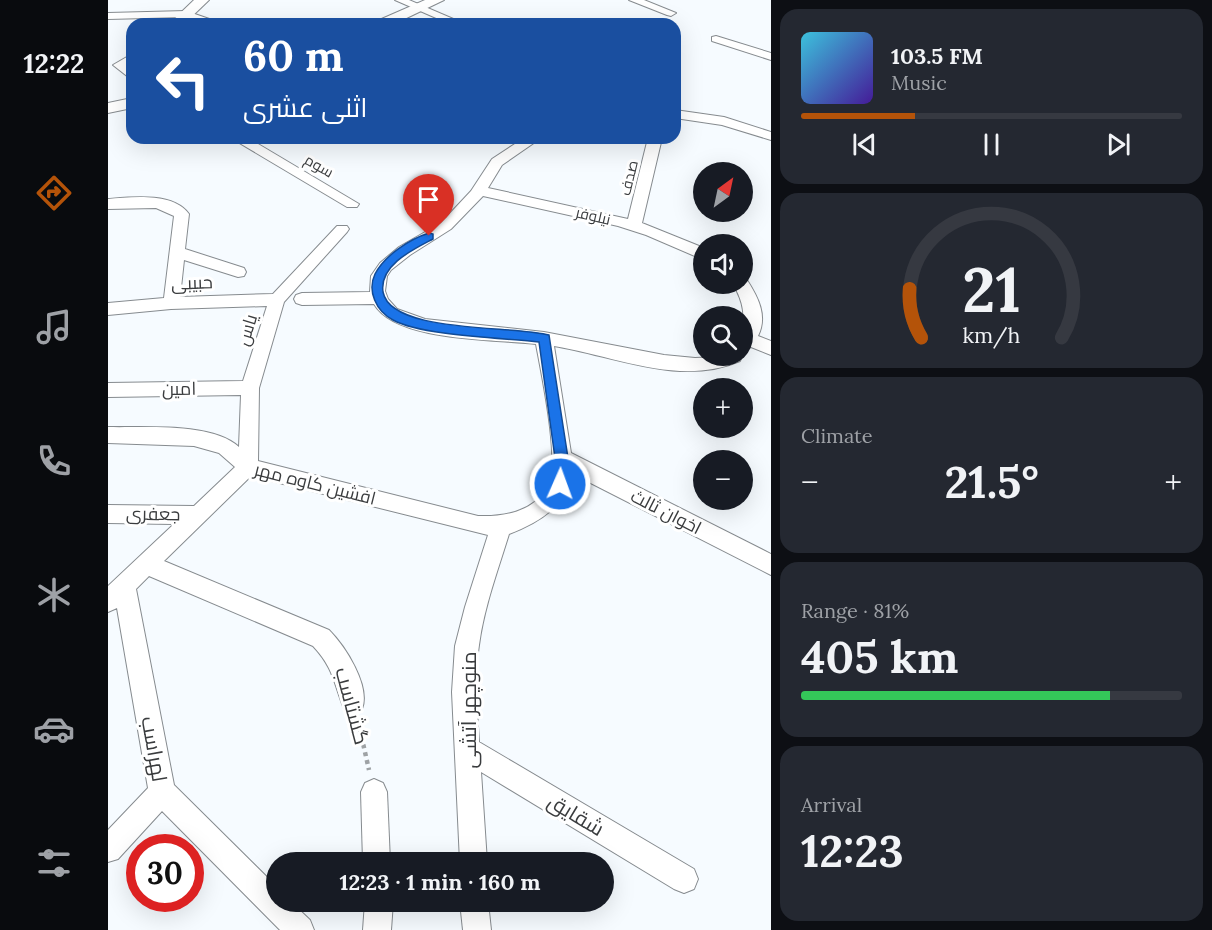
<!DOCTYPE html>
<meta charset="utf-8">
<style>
:root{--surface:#171b24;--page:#242831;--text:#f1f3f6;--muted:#9ea1a6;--line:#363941;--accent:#b45309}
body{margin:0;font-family:Lora,Cairo,serif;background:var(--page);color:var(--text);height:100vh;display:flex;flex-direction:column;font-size:22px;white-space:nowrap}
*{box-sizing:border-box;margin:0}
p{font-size:20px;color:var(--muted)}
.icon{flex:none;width:33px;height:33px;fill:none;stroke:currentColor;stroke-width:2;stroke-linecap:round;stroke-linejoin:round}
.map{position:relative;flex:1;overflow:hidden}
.sheet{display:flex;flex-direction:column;gap:9px;padding:9px;background:#0d0f14;width:441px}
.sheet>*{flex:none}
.hud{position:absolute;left:18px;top:18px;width:555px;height:126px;border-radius:18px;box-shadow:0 6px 24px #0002;background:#1a4fa0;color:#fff;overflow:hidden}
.needle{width:39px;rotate:33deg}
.fabs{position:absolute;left:585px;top:162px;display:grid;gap:12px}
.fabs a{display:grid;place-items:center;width:60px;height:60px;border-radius:50%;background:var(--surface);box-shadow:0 6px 24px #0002;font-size:30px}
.speed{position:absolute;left:18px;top:834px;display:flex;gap:12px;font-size:30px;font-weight:700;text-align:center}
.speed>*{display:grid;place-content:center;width:78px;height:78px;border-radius:50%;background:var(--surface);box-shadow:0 6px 24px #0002;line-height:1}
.speed .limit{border:9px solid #d22;background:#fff;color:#111}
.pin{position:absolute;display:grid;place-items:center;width:51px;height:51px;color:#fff;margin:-62px -26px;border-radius:50% 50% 50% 0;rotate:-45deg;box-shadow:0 0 6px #0007}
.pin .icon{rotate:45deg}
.me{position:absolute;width:66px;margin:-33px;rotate:2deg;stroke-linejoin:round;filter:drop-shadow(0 0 4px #0008)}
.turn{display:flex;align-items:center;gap:21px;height:126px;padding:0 18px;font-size:27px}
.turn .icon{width:78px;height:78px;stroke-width:2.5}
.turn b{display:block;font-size:42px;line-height:51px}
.big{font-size:45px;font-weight:800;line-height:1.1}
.sheet .tile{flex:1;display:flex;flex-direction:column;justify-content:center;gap:9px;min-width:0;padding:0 21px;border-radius:18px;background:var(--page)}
.sheet .dial{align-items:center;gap:0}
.dial svg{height:156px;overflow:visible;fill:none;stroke:var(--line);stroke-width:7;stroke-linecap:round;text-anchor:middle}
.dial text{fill:var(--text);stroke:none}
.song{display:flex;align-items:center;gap:18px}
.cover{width:72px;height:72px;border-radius:9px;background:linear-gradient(135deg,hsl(190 70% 55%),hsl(260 70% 35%))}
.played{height:6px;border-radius:3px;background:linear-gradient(90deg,var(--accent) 30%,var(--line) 30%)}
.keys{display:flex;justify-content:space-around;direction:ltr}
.heat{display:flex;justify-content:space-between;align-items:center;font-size:33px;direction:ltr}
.charge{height:9px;border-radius:4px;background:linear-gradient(90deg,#34c759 81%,var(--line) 0)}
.trip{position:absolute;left:158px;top:852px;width:348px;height:60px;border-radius:30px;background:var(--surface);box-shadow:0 6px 24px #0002;font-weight:800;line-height:60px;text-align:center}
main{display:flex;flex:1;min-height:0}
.tabs{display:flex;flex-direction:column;width:108px;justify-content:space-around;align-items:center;background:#090b0e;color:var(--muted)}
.tabs .icon{width:42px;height:42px}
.tabs .selected{color:var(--accent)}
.tabs b{font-size:27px;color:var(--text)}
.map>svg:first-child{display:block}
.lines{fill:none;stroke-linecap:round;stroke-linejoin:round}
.minor-casing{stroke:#868b8f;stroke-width:2}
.tertiary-casing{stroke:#868b8f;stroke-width:2}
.path{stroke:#9ea2a5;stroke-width:4.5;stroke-dasharray:4 4;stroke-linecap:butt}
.minor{fill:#fff;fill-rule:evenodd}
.tertiary{fill:#fff;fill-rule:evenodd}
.route{fill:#1a73e8;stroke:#114b97;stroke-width:1.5}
.labels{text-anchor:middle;stroke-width:6;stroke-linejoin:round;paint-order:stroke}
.far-street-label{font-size:15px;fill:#3a3c3e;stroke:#fff}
.street-label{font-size:18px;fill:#3a3c3e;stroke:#fff}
.near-street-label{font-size:21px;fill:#3a3c3e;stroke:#fff}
</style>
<main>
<nav class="tabs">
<b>12:22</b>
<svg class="icon selected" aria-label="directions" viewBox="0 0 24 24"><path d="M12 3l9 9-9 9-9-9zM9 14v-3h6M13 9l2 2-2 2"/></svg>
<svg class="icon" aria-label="music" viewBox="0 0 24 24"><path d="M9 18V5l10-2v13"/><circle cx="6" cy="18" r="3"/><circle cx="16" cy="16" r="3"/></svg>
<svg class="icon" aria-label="phone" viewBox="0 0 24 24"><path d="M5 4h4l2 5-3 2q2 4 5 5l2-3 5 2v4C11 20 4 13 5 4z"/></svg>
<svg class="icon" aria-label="climate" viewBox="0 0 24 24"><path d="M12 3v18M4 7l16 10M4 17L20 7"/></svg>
<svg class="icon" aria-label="car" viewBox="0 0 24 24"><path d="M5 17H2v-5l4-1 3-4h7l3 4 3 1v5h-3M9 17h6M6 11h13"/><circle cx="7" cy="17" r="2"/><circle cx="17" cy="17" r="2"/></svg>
<svg class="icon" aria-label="filters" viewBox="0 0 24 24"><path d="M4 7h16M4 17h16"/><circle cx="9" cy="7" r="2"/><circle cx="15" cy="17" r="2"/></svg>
</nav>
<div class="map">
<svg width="663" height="930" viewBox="0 0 663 930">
<rect width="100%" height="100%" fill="#f6fbff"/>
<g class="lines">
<defs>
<g id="minor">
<polygon points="287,0 301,0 357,24 342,24"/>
<polygon points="521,0 536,0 568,13 563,16 559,15"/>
<polygon points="78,11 110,22 100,24 77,17 0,19 0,13"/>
<polygon points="608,36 663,53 663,60 604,41 604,37"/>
<polygon points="567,110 616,117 663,132 663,140 614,125 567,118"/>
<polygon points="123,138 140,138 251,204 249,207 239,207"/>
<path d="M416,138H433L394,165L380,188L520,219L540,138H554L534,223L596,248V260L538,235L510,226L375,196L343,229L302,255L283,270L279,276L277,291L280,299L289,309L317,319L436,332L556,355L587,358L634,356L632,361C572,387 507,356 446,346L463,453L663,554V575L463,473C457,507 432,522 401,534C390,570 376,607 371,645C366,677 369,710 371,742L586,869L590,879L586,889L576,893L566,889L373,772L379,862H352L344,692L347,646L357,607L380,535L143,476L56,561L221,630C237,646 263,686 254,709L245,712L236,709C226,683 225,667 205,646L41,576L28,589L66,785L168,886V902H183L202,920L206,930H172L54,811L10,859L0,862V830L40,788L9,608L0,612V586L66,524L0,523V505L86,506L127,467L111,453L86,446L0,443V427C36,428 104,422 131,447L133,395L0,397V383L135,381L159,306L63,309L0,315V303L56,298L66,216L48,208L0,209V199C24,197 65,192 81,214L77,249L136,268L138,272L136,276L130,277L76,260L72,297L165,294L229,226H239L241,229L239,232L176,302L151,388L150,461L370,516C396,517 425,512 440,487C453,464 433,372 428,344C388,339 288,342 266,304L194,305L188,303L186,299L188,295L194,293L262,292L263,276L272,263L291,247L333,223L363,191L384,159Z"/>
<path d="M634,279L639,280C650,297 660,316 650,336L663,341V355L643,347L634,352C634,323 641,311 625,284H634Z"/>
<polygon points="266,779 275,783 279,792 282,862 255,862 253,792 257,783"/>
<polygon points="257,902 285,902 283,930 255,930"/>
<polygon points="352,902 380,902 383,930 355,930"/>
</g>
<g id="tertiary">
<polygon points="86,0 101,0 76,24 61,24"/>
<polygon points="317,0 336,0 286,24 267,24 269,21"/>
<polygon points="24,54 24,78 19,76 5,65"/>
<polygon points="24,98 24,108 0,113 0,103"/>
</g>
</defs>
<!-- minor casing -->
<use href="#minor" class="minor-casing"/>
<!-- tertiary casing -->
<use href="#tertiary" class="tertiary-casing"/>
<!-- path -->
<polyline class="path" points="250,721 261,770"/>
<!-- minor -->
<use href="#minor" class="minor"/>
<!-- tertiary -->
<use href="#tertiary" class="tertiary"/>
</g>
<!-- route -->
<path class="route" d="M321,233L325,234V239C306,249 271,265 275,292C283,334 406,325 441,335L460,458L457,488H447L445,484L447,458L431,342C396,338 314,336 285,320C268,311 259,291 267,274C277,255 302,239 321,233Z"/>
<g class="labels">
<!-- far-street labels -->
<g class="far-street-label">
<text transform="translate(211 166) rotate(30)" y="5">سوم</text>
<text transform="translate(521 178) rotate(-77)" y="5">صدف</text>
<text transform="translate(485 216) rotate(13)" y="5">نیلوفر</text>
</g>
<!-- street labels -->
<g class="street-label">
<text transform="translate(84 283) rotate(-2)" y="6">حبیبی</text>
<text transform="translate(139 330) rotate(-73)" y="6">یاس</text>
<text transform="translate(71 389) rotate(-1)" y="6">امین</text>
<text transform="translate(207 484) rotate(14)" y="6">افشین کاوه مهر</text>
<text transform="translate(558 512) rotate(27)" y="6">اخوان ثالث</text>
<text transform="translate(45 514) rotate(1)" y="6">جعفری</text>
</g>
<!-- near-street labels -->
<g class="near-street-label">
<text transform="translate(244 706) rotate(75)" y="7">گشتاسب</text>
<text transform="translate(361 710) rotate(-90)" y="7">منوچهر آتشی</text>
<text transform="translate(46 749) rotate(80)" y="7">لهراسب</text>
<text transform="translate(468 815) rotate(31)" y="7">شقایق</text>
</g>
</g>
</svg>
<div class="fabs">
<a><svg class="needle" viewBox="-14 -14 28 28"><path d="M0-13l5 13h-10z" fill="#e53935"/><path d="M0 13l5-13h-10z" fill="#9ea1a6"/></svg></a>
<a><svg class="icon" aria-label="sound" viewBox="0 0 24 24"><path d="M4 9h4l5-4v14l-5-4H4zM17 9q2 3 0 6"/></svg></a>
<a><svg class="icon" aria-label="search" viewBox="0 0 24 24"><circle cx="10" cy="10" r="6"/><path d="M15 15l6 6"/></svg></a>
<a>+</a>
<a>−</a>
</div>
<div class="speed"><div class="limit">30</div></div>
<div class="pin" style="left:321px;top:236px;background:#d93025"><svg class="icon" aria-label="arrive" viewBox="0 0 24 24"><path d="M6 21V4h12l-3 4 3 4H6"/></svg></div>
<svg class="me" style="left:452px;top:484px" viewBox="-20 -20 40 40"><circle r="17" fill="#1a73e8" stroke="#fff" stroke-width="3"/><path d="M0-11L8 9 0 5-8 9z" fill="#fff"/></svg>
<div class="trip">12:23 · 1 min · 160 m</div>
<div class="hud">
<div class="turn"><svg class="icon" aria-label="left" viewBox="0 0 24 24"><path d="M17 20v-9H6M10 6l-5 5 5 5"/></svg><div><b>60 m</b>اثنی عشری</div></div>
</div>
</div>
<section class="sheet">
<div class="tile">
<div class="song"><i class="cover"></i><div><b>103.5 FM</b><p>Music</p></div></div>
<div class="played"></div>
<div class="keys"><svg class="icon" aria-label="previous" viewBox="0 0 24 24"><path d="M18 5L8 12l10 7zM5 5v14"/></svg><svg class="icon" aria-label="pause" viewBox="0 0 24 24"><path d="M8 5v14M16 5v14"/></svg><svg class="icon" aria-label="next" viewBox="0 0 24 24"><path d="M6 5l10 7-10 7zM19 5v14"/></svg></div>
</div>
<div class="tile dial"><svg viewBox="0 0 100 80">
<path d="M14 69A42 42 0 1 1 86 69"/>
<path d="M14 69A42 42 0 0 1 8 44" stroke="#b45309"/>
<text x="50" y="56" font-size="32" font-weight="700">21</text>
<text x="50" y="72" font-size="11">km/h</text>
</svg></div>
<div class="tile"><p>Climate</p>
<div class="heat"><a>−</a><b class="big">21.5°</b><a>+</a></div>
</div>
<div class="tile"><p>Range · 81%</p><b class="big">405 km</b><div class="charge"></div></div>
<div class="tile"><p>Arrival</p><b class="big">12:23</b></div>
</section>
</main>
